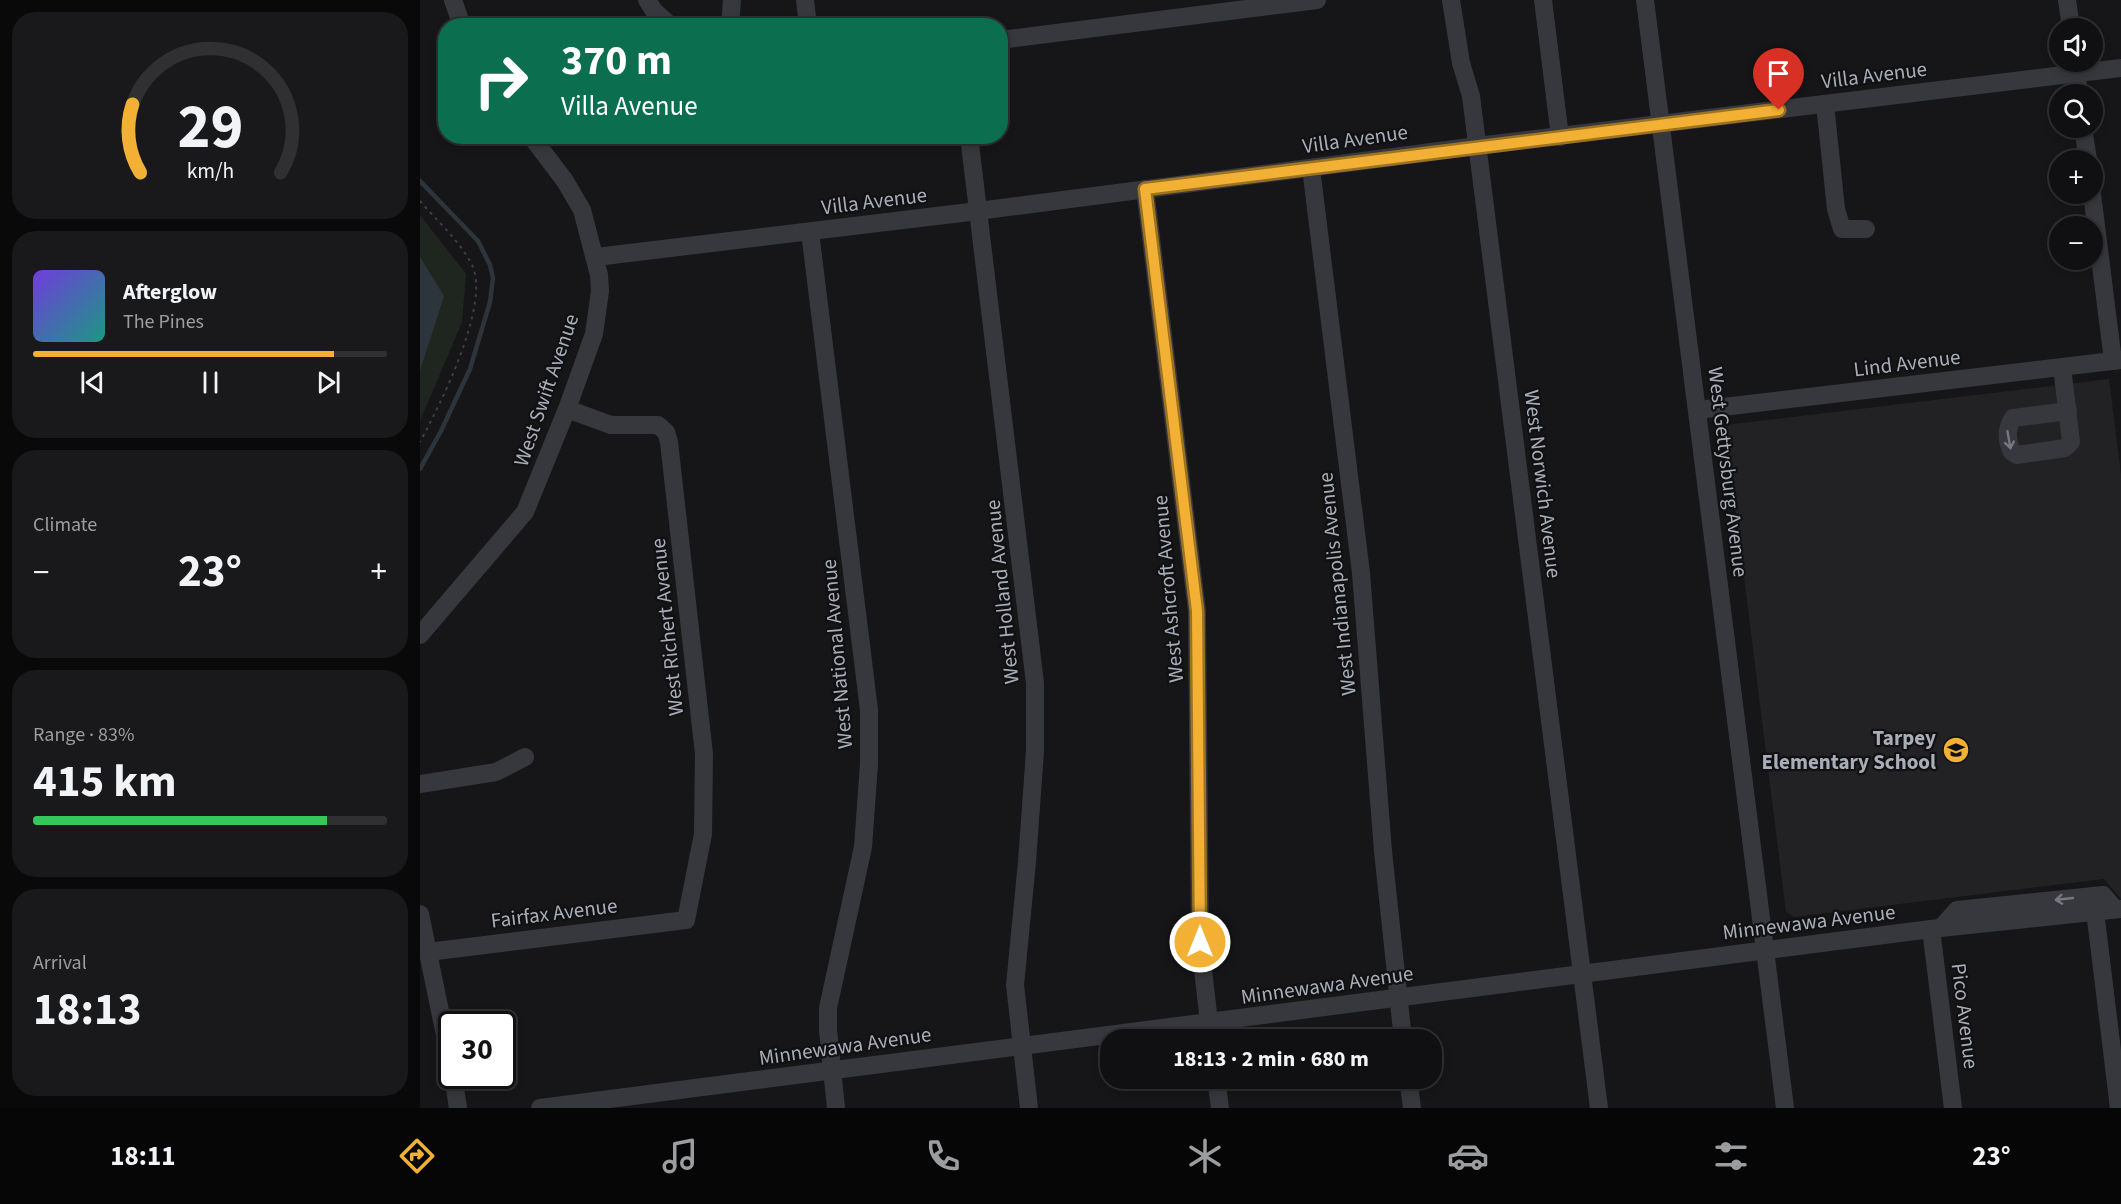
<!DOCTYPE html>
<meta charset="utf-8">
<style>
:root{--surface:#101012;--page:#19191b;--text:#f1f3f6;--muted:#9c9d9f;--line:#303032;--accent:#f2b134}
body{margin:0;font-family:"Source Sans 3",sans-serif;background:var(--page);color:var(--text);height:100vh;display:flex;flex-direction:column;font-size:22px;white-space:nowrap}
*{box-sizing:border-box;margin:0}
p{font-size:20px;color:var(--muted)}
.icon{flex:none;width:33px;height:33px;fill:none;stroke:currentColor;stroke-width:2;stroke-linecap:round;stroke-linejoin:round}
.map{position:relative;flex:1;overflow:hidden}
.side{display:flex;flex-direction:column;gap:12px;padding:12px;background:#09090a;width:420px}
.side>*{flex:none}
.hud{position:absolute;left:18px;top:18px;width:570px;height:126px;border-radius:24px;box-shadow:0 3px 9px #0003,0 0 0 2px var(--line);background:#0b6e4f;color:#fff;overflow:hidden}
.tools{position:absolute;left:1629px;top:18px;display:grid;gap:12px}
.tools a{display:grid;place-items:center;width:54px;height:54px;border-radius:50%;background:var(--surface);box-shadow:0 3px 9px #0003,0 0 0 2px var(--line);font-size:30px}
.speed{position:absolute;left:18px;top:1011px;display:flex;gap:12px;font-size:30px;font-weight:700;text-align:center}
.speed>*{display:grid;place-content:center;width:78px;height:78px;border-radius:50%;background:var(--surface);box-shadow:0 3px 9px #0003,0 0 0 2px var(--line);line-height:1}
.speed .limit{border:3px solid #111;border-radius:9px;background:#fff;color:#111}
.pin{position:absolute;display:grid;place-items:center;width:51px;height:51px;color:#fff;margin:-62px -26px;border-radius:50% 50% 50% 0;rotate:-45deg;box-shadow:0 0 6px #0007}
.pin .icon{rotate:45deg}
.me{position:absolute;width:66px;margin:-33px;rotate:0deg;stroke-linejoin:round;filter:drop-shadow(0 0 4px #0008)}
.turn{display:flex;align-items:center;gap:21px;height:126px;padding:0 24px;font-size:27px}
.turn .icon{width:78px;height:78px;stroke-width:2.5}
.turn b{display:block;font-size:42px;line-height:51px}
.big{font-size:45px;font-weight:700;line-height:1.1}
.side .widget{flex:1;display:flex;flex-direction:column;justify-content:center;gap:9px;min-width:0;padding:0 21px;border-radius:24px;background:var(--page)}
.side .dial{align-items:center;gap:0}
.dial svg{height:156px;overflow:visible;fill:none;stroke:var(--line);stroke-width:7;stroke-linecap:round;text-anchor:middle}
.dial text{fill:var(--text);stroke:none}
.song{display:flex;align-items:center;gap:18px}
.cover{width:72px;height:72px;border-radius:9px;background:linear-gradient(135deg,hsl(260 70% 55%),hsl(170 70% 35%))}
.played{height:6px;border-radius:3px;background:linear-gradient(90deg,var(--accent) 85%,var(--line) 85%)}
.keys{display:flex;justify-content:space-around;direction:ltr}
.heat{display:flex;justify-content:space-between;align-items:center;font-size:33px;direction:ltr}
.charge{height:9px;border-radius:4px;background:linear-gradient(90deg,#34c759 83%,var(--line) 0)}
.trip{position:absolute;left:680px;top:1029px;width:342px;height:60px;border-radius:24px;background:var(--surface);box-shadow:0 3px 9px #0003,0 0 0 2px var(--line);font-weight:700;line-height:60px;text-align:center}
.tab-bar{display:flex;height:96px;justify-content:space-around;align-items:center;background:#060607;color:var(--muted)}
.tab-bar .icon{width:42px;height:42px}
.tab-bar .current{color:var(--accent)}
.tab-bar b{font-size:27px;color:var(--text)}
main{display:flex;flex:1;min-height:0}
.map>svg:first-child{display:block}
.built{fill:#222225}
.green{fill:#1e261f}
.water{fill:#2c353c}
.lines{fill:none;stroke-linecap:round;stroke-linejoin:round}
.stream{stroke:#2c353c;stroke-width:4.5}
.path{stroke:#3d3f44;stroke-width:2;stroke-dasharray:3 4.5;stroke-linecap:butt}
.minor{stroke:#37383d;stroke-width:18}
.oneway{stroke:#757881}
.route-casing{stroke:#9d7322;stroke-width:15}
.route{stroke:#f2b134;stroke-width:10}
.labels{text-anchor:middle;stroke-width:4.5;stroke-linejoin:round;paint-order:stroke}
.street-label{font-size:21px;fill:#a8adb8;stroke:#111113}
.poi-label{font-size:21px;font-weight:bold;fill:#a8adb8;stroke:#111113;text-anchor:end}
</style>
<main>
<section class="side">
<div class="widget dial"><svg viewBox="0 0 100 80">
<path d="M14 69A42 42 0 1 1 86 69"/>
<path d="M14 69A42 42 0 0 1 10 34" stroke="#f2b134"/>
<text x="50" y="56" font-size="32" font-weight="700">29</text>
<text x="50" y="72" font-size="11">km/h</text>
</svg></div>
<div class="widget">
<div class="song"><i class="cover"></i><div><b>Afterglow</b><p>The Pines</p></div></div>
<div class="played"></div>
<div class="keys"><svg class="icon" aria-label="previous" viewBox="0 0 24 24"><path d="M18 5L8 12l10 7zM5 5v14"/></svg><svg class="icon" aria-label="pause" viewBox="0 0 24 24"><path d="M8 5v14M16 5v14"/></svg><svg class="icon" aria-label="next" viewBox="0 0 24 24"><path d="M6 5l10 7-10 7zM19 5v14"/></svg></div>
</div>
<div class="widget"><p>Climate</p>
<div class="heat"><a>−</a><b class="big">23°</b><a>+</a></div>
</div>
<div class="widget"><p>Range · 83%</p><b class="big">415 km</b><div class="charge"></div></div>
<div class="widget"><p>Arrival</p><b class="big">18:13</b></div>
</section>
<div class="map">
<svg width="1701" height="1108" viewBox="0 0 1701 1108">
<rect width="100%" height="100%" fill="#161618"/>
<!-- built -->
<polygon class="built" points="1689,379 1701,475 1701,899 1684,879 1374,917 1366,912 1305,425"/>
<!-- green -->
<polygon class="green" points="0,215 46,274 42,322 0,421"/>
<!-- water -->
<polygon class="water" points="0,257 24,296 0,371"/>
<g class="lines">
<!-- stream -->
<polyline class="stream" points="0,181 58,241 70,265 73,278 70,302 50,369 21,431 0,469"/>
<!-- path -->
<path class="path" d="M0,201C17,221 40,241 52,265C71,304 20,405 0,442"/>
<!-- minor -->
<g class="minor">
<polyline points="33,0 42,26"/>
<polyline points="227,0 234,11 251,26"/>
<polyline points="385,0 388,26"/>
<polyline points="1031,0 1041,63 1051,96 1179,1108"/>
<polyline points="1123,0 1140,137"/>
<polyline points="1225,0 1365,1108"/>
<polyline points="1647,0 1651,28"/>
<polyline points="310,26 312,0"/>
<polyline points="580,40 897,0"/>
<polyline points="1655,63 1659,94"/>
<polyline points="1405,104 1416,209 1422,229 1446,229"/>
<polyline points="1663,128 1668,160"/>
<polyline points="549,136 615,683 615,751 607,862 595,985 609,1108"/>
<polyline points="891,168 941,573 963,851 983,1040"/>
<polyline points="725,189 777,611 780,943 791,1040"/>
<polyline points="1672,194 1693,361"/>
<polyline points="390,232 449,710 449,764 443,847 408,1008 408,1030 416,1108"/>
<polyline points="176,257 558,211 1057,146 1701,68"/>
<path d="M1642,367L1651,442L1645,448L1597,455L1592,452C1586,440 1586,429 1593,418L1648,411"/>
<polyline points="1278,410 1701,360"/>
<polyline points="0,635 105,512 147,409 174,334 180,291 179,275 162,210 145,181 111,136"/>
<polyline points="0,784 76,772 105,757"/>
<polyline points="1675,911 1699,1108"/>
<polyline points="0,914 32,1069"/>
<polyline points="1522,927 1537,910 1683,895 1695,909"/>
<polyline points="1511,929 1533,1108"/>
<polyline points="8,952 266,920 283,834 284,754 249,442 246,432 238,425 191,425 147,409"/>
<polyline points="33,1076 38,1108"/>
<polyline points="796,1078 800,1108"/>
<polyline points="988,1078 992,1108"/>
<polyline points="120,1108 1511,929 1701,909"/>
</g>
</g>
<!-- one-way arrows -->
<defs><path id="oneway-shaft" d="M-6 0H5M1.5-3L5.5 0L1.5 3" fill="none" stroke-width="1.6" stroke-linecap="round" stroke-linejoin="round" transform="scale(1.5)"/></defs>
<g class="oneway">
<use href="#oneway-shaft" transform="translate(1589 440) rotate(80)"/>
<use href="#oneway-shaft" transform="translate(1644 899) rotate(174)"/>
</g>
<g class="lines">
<defs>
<polyline id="route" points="780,942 777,611 725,189 1359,110"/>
</defs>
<!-- route casing -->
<use href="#route" class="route-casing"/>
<!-- route -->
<use href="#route" class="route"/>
</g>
<!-- icons -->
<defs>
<symbol id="school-disc" viewBox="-11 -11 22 22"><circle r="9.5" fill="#f2b134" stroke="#111113"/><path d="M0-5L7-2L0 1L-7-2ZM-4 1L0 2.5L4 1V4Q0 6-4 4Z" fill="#111"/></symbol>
</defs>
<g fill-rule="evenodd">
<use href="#school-disc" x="1521" y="735" width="30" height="30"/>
</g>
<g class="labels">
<!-- street labels -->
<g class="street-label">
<text transform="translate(1454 75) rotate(-7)" y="7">Villa Avenue</text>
<text transform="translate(935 139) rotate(-8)" y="7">Villa Avenue</text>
<text transform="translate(454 201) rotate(-7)" y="7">Villa Avenue</text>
<text transform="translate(1487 363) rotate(-7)" y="7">Lind Avenue</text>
<text transform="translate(126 390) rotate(-71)" y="7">West Swift Avenue</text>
<text transform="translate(1308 472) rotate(83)" y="7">West Gettysburg Avenue</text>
<text transform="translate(1123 484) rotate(83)" y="7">West Norwich Avenue</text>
<text transform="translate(917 584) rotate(-96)" y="7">West Indianapolis Avenue</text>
<text transform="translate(748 589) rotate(-95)" y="7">West Ashcroft Avenue</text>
<text transform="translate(582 592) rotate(-96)" y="7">West Holland Avenue</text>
<text transform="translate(247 627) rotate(-96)" y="7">West Richert Avenue</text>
<text transform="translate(417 654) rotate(-95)" y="7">West National Avenue</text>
<text transform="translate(134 913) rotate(-7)" y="7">Fairfax Avenue</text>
<text transform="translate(1389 922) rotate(-7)" y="7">Minnewawa Avenue</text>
<text transform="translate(907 985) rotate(-8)" y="7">Minnewawa Avenue</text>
<text transform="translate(1545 1016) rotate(83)" y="7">Pico Avenue</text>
<text transform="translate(425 1046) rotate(-8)" y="7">Minnewawa Avenue</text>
</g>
<!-- poi labels -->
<g class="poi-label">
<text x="1516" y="745">Tarpey<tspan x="1516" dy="24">Elementary School</tspan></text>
</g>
</g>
</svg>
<div class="tools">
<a><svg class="icon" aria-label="sound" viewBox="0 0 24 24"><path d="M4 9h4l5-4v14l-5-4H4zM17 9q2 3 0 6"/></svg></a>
<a><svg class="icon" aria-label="search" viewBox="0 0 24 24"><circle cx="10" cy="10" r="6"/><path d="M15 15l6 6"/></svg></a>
<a>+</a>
<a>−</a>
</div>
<div class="speed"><div class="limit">30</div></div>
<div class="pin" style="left:1359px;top:110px;background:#d93025"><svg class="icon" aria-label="arrive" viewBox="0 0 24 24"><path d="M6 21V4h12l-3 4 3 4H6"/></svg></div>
<svg class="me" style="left:780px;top:942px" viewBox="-20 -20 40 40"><circle r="17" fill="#f2b134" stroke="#fff" stroke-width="3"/><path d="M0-11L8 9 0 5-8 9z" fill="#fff"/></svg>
<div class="trip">18:13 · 2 min · 680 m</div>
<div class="hud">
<div class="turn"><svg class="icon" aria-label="right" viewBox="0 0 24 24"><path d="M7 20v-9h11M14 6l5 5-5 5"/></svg><div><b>370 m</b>Villa Avenue</div></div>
</div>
</div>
</main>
<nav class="tab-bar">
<b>18:11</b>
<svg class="icon current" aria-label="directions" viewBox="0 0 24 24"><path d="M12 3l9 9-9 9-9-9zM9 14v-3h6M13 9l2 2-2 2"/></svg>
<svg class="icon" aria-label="music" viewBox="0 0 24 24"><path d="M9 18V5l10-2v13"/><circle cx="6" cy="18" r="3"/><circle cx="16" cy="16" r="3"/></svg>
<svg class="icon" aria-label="phone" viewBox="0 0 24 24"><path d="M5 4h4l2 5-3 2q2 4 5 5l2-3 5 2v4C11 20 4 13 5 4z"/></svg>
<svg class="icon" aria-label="climate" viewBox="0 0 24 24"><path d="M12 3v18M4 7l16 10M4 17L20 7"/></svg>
<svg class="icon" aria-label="car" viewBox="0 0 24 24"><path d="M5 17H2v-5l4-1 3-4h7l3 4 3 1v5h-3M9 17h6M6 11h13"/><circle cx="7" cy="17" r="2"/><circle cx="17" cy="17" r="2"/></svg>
<svg class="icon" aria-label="filters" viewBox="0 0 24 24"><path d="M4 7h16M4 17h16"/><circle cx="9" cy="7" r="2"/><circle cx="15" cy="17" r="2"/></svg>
<b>23°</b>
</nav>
